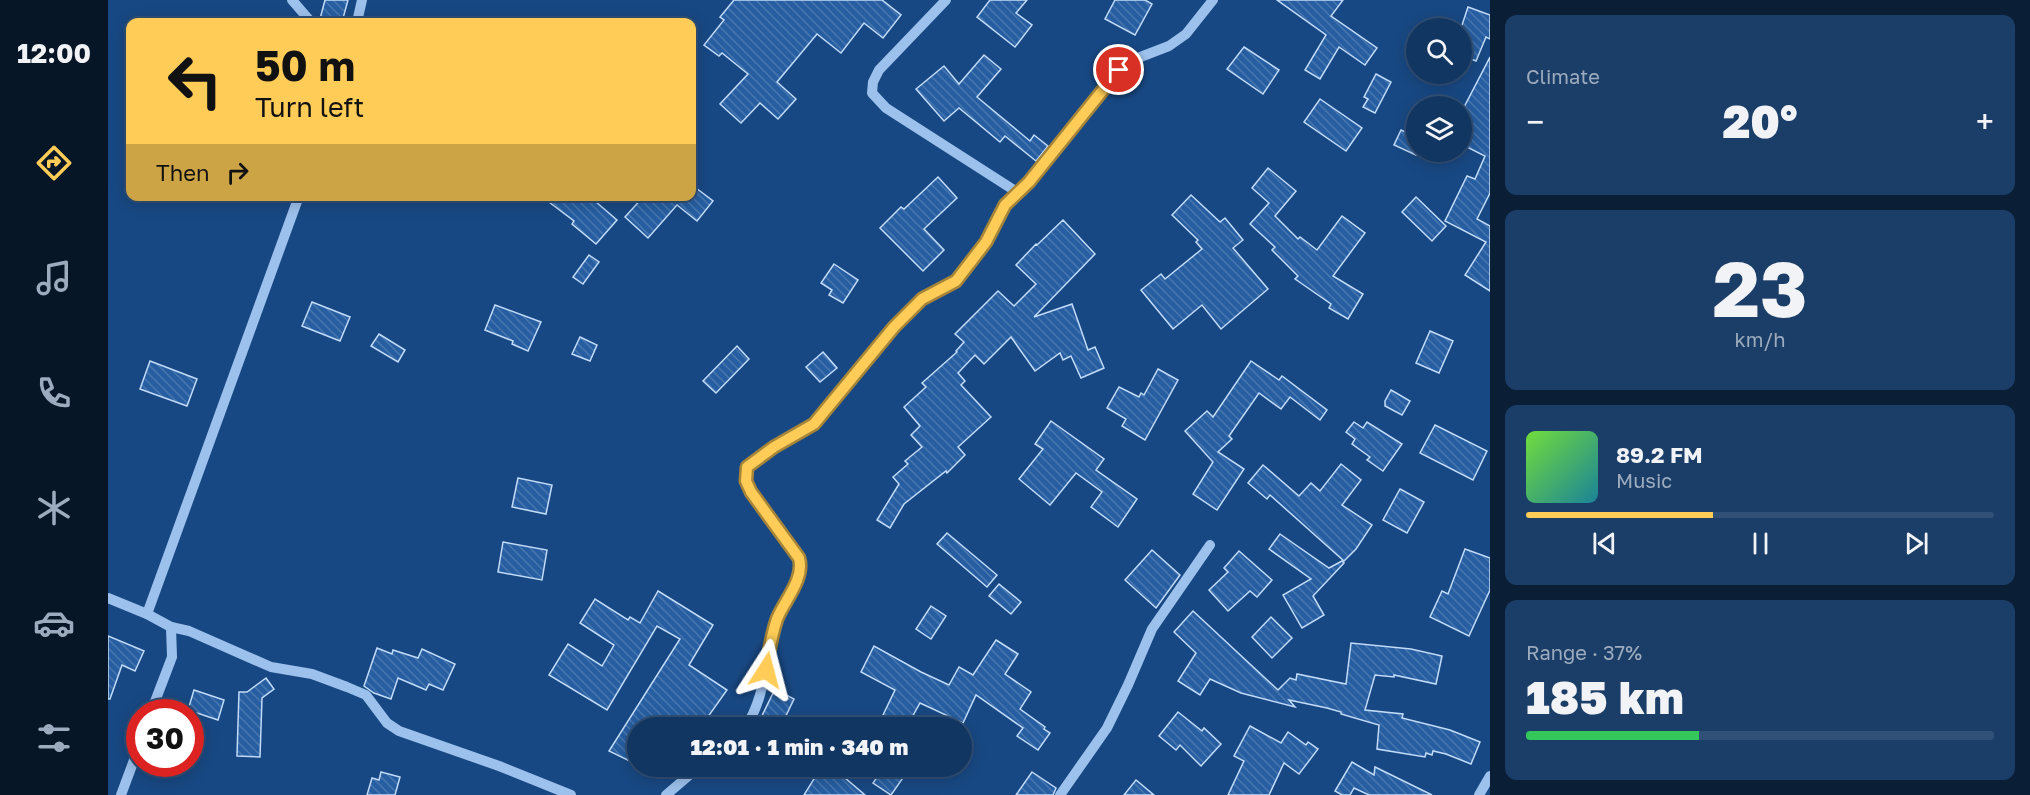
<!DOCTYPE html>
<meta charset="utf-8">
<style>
:root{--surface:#123662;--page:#1b3e68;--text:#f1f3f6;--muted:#9cabbe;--line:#315077;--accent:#ffcd57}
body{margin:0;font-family:"Golos Text",sans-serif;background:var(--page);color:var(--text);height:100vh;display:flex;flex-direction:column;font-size:22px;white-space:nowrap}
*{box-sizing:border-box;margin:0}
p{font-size:20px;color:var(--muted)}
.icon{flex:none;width:33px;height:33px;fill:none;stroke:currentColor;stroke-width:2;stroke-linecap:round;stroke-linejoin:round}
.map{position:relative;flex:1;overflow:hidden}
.details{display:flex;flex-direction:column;gap:15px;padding:15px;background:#0a1e36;width:540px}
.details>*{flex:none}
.banner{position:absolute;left:18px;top:18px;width:570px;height:183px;border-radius:12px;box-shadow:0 3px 15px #0003,0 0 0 2px var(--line);background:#ffcd57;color:#111;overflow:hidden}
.controls{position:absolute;left:1298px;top:18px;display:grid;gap:12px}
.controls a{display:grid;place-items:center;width:66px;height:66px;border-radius:50%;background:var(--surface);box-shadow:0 3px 15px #0003,0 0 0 2px var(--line);font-size:30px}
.speed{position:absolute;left:18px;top:699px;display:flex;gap:12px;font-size:30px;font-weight:700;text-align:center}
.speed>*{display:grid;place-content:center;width:78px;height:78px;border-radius:50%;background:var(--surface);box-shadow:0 3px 15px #0003,0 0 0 2px var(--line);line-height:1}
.speed .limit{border:9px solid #d22;background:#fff;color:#111}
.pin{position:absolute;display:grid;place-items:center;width:51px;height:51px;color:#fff;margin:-26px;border:3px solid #fff;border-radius:50%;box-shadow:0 2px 6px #0007}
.me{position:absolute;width:66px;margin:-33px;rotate:9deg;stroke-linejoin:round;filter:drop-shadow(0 0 4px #0008)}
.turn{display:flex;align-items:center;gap:21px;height:126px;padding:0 30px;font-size:27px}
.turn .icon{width:78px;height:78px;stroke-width:2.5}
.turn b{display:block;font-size:42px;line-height:51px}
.then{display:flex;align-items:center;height:57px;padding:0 30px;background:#0003;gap:12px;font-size:22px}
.big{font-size:45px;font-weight:800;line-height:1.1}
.details .tile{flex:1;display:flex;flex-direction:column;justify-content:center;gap:9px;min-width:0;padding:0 21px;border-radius:12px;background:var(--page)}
.details .dial{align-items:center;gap:0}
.dial b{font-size:78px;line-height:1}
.song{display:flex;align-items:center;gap:18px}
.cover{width:72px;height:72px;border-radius:9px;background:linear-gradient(135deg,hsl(100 70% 55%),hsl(190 70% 35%))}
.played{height:6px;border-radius:3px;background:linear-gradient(90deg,var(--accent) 40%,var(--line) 40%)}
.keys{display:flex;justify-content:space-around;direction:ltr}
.heat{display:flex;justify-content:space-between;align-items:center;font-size:33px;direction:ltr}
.charge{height:9px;border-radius:4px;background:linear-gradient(90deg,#34c759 37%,var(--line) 0)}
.trip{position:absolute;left:519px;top:717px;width:345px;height:60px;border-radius:30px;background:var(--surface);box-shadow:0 3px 15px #0003,0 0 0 2px var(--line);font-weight:800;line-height:60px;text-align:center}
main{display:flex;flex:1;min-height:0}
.menu{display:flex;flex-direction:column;width:108px;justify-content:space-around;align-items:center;background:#071627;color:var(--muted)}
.menu .icon{width:42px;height:42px}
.menu .current{color:var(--accent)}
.menu b{font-size:27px;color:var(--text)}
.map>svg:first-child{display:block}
.building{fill:url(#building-back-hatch);stroke:#c1dbf9;stroke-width:1.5}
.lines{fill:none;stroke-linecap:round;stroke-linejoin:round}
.minor{stroke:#9cc1ec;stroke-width:10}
.route-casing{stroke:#a68539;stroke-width:15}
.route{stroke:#ffcd57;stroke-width:10}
</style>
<main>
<nav class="menu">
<b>12:00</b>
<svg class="icon current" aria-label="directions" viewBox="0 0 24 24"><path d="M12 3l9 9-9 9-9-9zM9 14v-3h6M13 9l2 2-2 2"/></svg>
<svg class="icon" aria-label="music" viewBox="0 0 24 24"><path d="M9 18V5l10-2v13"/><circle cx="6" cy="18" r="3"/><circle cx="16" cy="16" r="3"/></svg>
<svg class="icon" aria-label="phone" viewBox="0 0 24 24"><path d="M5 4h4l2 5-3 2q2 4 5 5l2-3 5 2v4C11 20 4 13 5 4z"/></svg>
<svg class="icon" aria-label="climate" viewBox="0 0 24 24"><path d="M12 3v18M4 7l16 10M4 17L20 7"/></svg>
<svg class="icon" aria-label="car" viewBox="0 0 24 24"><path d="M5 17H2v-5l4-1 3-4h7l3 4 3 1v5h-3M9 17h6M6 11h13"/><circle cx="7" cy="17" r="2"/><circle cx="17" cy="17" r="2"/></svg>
<svg class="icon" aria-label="filters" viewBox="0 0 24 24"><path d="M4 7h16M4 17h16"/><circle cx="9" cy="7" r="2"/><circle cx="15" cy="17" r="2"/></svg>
</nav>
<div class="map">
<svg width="1382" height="795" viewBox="0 0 1382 795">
<defs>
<pattern id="building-back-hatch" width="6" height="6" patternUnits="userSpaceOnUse" patternTransform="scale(1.5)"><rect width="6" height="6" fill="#265ea1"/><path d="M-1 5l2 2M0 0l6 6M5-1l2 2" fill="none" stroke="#4776af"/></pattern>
</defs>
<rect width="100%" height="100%" fill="#184883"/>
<!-- building -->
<g class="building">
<polygon points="217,0 240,0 234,22 225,22 212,19"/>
<polygon points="626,0 774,0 793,15 775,38 756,23 733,53 709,34 669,82 688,99 670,119 652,103 633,123 612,104 640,74 614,53 611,56 596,45 616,20 612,17"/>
<polygon points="882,0 919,0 908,13 924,25 907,47 869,17"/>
<polygon points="1007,0 1037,0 1044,4 1027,35 997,19"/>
<polygon points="1169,0 1235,0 1223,16 1269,48 1257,65 1231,47 1212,79 1197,70 1218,35"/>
<polygon points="1360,7 1382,15 1382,39 1378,37 1368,61 1353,55 1353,28"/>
<polygon points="1136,47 1171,70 1155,94 1119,69"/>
<polygon points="876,55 893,69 869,97 922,141 926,135 940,146 928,161 897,136 892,142 851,108 836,121 808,89 836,66 851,84"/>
<polygon points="1382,57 1382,193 1369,219 1382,226 1382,291 1357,275 1378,242 1337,221 1359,176 1367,179 1377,156 1353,144 1353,113"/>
<polygon points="1268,74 1283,82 1267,113 1255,107 1260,99 1256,97"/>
<polygon points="1212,99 1254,128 1238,151 1196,122"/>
<polygon points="1293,130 1308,137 1308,155 1286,145"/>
<polygon points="1160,168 1188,191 1167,216 1190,239 1192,237 1209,250 1234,216 1257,233 1225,276 1255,294 1240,319 1221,308 1223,304 1187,279 1190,276 1164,250 1167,247 1142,224 1161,203 1144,188"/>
<polygon points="830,177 849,198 816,229 836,250 815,271 772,228 793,207 796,209"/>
<polygon points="584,185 605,201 589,221 569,205 540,238 517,217 536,196 584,196"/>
<polygon points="1083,195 1112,222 1117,218 1135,240 1125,248 1160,289 1113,329 1094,305 1065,329 1033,290 1053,274 1057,279 1094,249 1088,242 1090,240 1064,215"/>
<polygon points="433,196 481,196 509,220 488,244 464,224 466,221"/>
<polygon points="1308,197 1338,226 1324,241 1294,212"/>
<polygon points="955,220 987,254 926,317 964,304 980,350 987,347 996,368 973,378 963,356 955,360 952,353 927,371 903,337 876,364 867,355 850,373 857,381 853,385 883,417 850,447 857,455 839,473 838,471 796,504 782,528 769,520 791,484 785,477 800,464 797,461 814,447 803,435 812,426 796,407 818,387 814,383 849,352 848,351 856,342 847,334 890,291 906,306 928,284 908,265 928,244 929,245"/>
<polygon points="481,255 491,262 475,284 465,277"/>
<polygon points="726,264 750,280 735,303 721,295 724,290 713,283"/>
<polygon points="204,302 242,317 232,341 194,326"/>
<polygon points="387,305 433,322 420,351 404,344 405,341 377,330"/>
<polygon points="1322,331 1345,341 1331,373 1308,363"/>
<polygon points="271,334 297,350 290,362 263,346"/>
<polygon points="472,337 489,345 482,361 464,354"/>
<polygon points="629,346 641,359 608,393 595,381"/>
<polygon points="715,352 729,368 712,382 698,367"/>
<polygon points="42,361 89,379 79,406 32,389"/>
<polygon points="1143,361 1171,380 1174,376 1219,410 1212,420 1182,397 1173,409 1151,393 1121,436 1124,439 1110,452 1136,469 1109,510 1085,494 1105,462 1077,431 1099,411 1105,417"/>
<polygon points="1050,369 1070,380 1037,440 1014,426 1018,419 999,408 1011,387 1031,397 1033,393 1036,395"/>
<polygon points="1283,390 1302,401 1294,415 1277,406 1277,401"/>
<polygon points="943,421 996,459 988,470 1029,499 1010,527 983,507 994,492 968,473 942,505 911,479 935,449 927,444"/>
<polygon points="1246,422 1255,428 1259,422 1294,444 1275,471 1259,460 1262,457 1244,444 1247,439 1238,432"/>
<polygon points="1327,425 1379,451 1365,480 1312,453"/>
<polygon points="1233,464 1253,480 1234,505 1264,525 1248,549 1236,561 1162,495 1159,499 1140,483 1155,465 1191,496 1203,483 1212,491"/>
<polygon points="410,478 444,485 438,514 404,507"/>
<polygon points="1292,489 1316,502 1299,533 1275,520"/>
<polygon points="839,533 889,575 879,587 829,544"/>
<polygon points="1172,534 1221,568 1234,561 1236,563 1205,596 1216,615 1194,628 1175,595 1203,579 1161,549"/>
<polygon points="395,542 439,550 434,580 390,572"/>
<polygon points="1357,549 1382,558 1382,590 1361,636 1322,617 1334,591 1340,594"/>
<polygon points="1044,550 1072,575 1048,608 1017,580"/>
<polygon points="1131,551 1164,580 1149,597 1142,591 1120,611 1101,590 1120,572 1116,568"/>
<polygon points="891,584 913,602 903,614 881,596"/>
<polygon points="550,591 605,625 581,665 619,690 592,728 530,728 530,765 501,751 572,639 549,626 499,710 441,675 460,644 494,666 506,645 472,623 487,599 520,620 522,617 532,623"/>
<polygon points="823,606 838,616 823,639 808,629"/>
<polygon points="1085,611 1170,690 1182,678 1188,680 1189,674 1238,684 1243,643 1303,649 1334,656 1328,684 1286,675 1286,677 1267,675 1257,710 1295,714 1294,718 1342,730 1372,742 1363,764 1338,754 1325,751 1324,755 1318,753 1317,757 1269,749 1271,725 1233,714 1233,712 1219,708 1181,700 1187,707 1133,693 1102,679 1092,695 1070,681 1088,653 1066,632"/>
<polygon points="1163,617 1184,638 1164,658 1144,637"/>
<polygon points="0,636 36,651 27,671 14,665 2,699 0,699"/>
<polygon points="888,640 910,654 897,674 923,692 912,709 937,727 936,729 942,733 930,750 909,736 915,728 868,695 855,723 812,703 798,728 796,728 775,715 787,690 753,672 766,646 813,672 841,685 851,667 865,675"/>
<polygon points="269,648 284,654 285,650 310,658 314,649 347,664 335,690 321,684 318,690 290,678 283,699 266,693 256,686"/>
<polygon points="158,678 166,689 154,698 152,757 129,756 131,692 139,692"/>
<polygon points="667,689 686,699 672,728 648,728"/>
<polygon points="86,690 116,700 110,720 80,710"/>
<polygon points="1070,712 1094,731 1096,728 1113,744 1093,766 1072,745 1068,750 1051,736"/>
<polygon points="1142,726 1173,743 1180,732 1198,745 1200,742 1210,749 1191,774 1176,763 1161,795 1120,795 1136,761 1126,756"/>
<polygon points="1244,762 1266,775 1267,767 1324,795 1261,795 1246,788 1242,795 1234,795 1227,791"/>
<polygon points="714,766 742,766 736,777 757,795 696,795"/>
<polygon points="777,766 785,766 797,775 783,795 765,783"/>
<polygon points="273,772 292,777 287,795 259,795 264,778 271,780"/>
<polygon points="924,772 948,788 945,795 908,795"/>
<polygon points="1028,780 1046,795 1016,795"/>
</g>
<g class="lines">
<!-- minor -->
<g class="minor">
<polyline points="184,0 203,22"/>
<polyline points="838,0 771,70 765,82 764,93 778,108 909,192"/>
<polyline points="249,22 254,0"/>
<polyline points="0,598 39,614 63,627 64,657 43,712"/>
<polyline points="39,614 191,196"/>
<polyline points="63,627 81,631 163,667 204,674 239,687 258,695 279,723 291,731 391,766 463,795"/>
<path d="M637,728C662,691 655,648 674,610C681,595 696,575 691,558L643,492L638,481L639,467L666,447L706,424L786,327L814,299L848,281L878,242L897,205L921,182L1011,70L1022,61L1061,46L1078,34L1105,0"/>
<polyline points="13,795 32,744"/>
<polyline points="558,795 592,766"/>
<polyline points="952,795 999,728 1020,685 1044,629 1102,545"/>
<polyline points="1371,795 1382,776"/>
</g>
</g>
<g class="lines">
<defs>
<path id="route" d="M658,670C661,653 663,636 669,619C676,601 697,579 691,558L643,492L638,481L639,467L666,447L706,424L786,327L814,299L848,281L878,242L897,205L921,182L1011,70"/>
</defs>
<!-- route casing -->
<use href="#route" class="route-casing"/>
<!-- route -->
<use href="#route" class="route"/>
</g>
</svg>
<div class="controls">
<a><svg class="icon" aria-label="search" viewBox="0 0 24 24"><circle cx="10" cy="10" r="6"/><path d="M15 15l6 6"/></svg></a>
<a><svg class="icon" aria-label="layers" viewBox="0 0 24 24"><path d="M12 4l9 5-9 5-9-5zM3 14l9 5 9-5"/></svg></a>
</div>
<div class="speed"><div class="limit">30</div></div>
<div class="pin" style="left:1011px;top:70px;background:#d93025"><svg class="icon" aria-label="arrive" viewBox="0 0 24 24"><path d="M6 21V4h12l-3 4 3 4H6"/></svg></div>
<svg class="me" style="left:658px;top:670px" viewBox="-20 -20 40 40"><path d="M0-17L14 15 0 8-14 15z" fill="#ffcd57" stroke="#fff" stroke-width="4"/></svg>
<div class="trip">12:01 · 1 min · 340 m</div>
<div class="banner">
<div class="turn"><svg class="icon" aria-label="left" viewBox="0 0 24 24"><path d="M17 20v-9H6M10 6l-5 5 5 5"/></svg><div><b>50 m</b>Turn left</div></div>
<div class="then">Then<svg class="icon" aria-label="right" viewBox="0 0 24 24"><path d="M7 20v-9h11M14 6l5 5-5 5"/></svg></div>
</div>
</div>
<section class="details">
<div class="tile"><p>Climate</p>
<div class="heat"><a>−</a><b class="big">20°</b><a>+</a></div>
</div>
<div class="tile dial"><b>23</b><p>km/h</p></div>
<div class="tile">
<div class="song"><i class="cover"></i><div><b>89.2 FM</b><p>Music</p></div></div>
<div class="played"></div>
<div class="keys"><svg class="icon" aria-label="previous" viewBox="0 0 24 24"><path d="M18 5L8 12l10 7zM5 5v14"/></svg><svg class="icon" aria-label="pause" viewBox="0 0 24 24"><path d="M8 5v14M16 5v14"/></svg><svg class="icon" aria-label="next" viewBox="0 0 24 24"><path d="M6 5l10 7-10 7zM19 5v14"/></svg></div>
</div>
<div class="tile"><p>Range · 37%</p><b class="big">185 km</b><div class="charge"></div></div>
</section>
</main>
